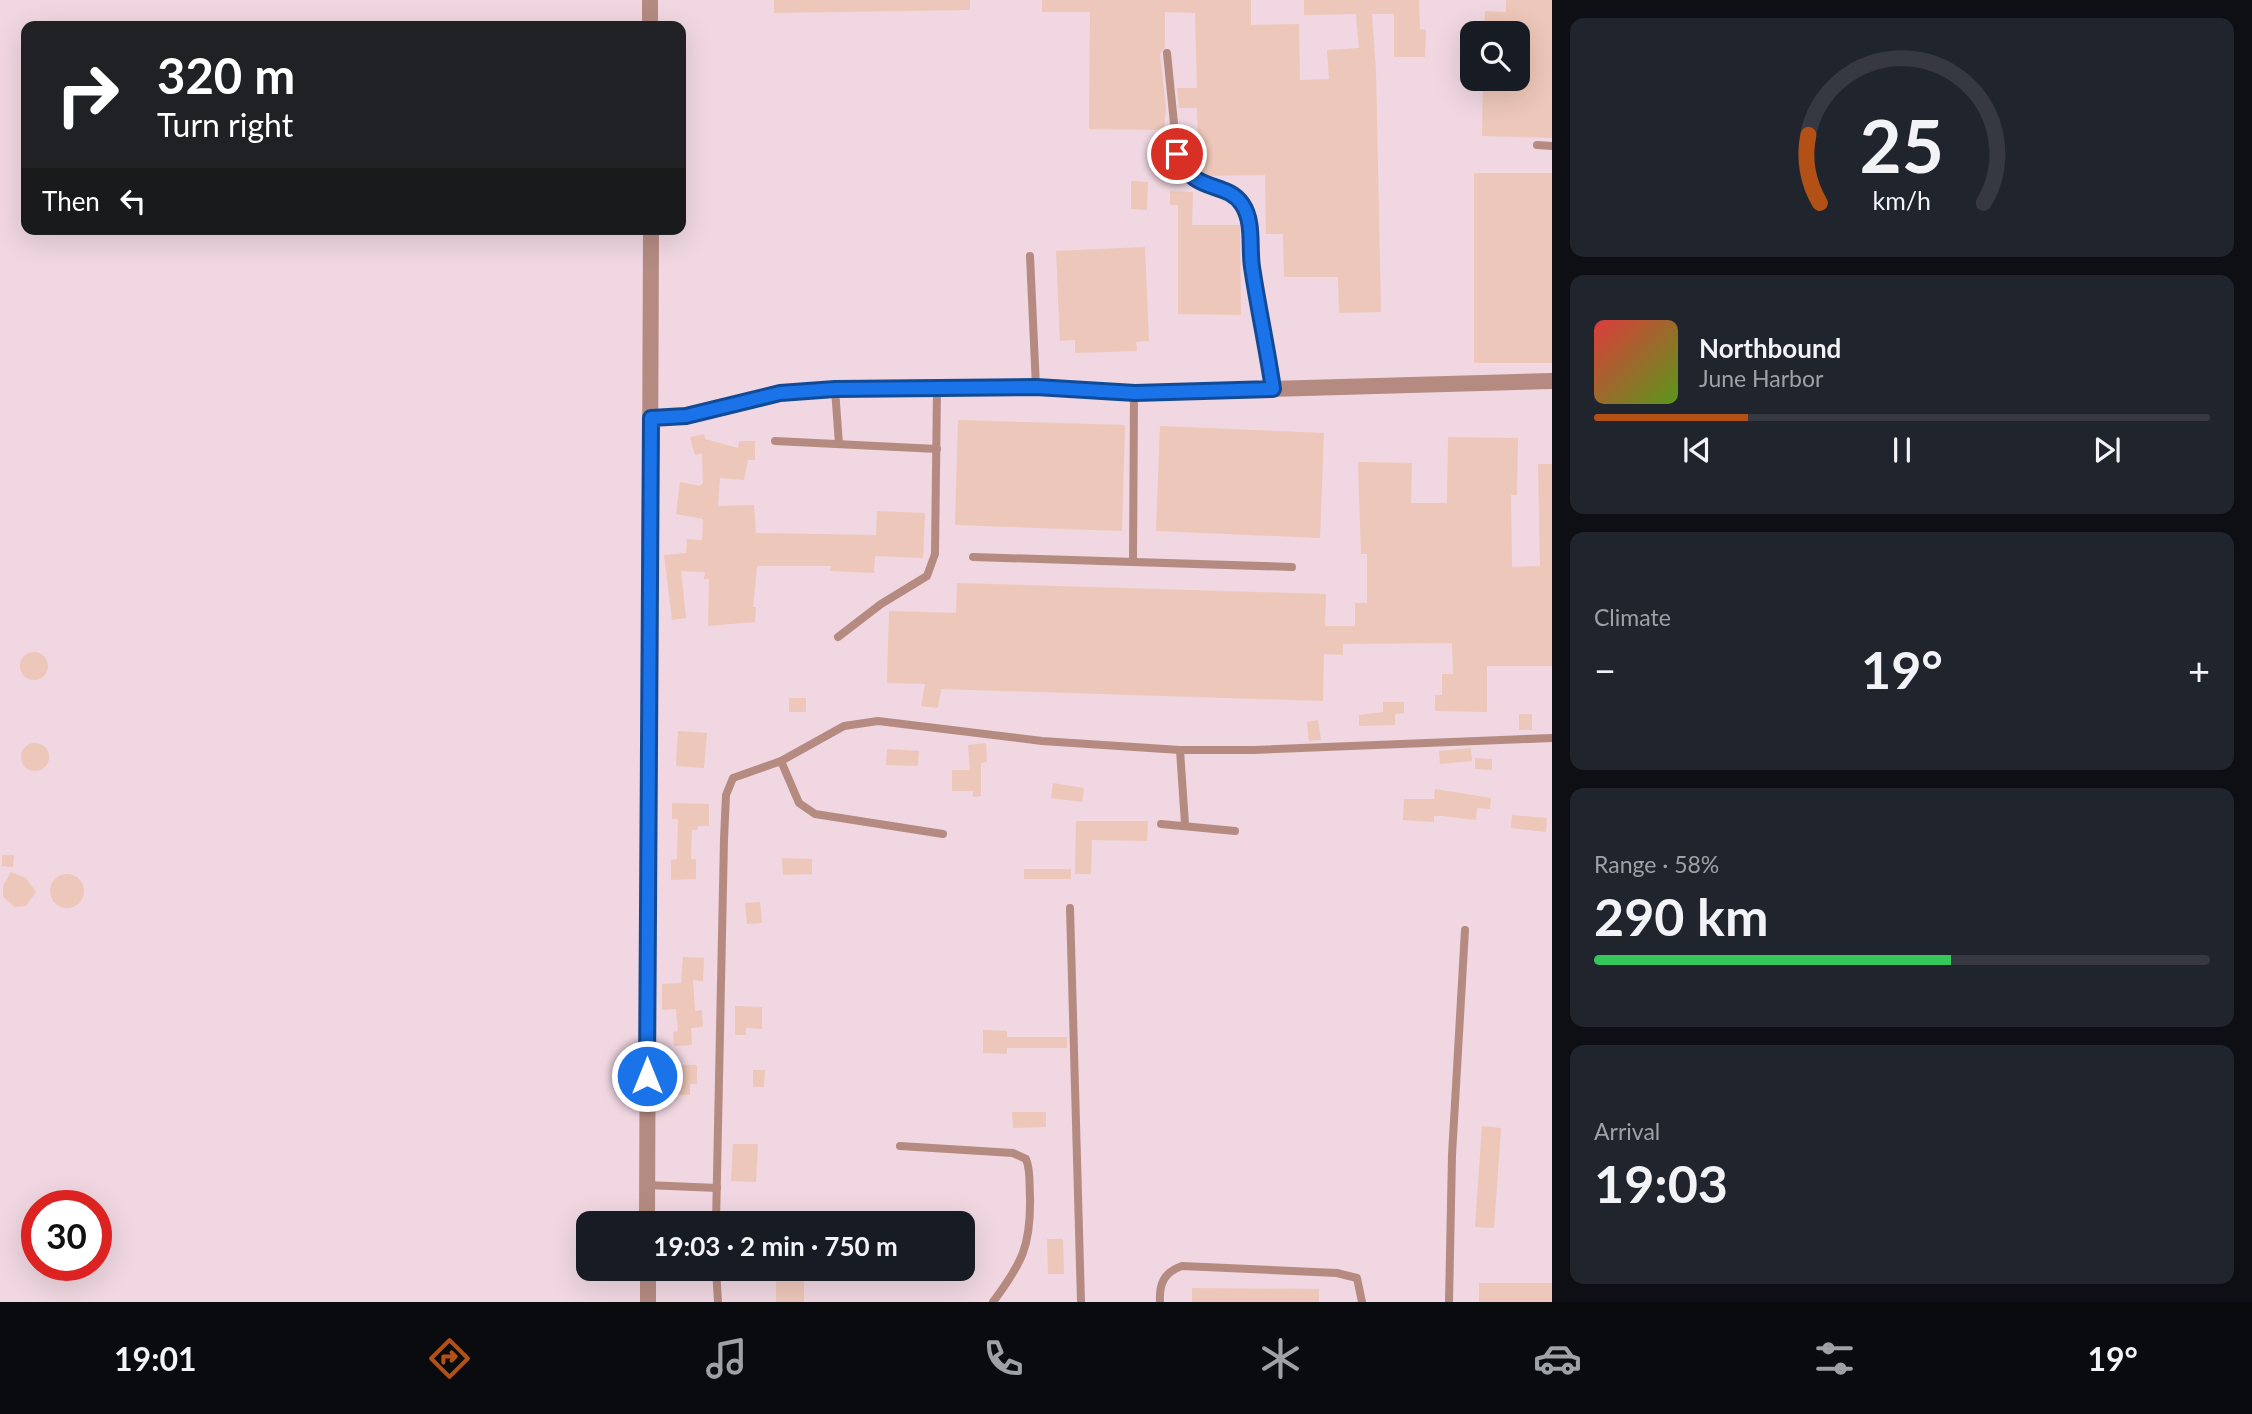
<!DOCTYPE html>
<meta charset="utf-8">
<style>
:root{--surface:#171b24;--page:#20242c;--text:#f1f3f6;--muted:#9ea1a6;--line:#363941;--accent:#b35016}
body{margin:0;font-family:Lato,sans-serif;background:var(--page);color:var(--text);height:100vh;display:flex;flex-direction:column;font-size:26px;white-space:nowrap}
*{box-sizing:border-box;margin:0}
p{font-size:23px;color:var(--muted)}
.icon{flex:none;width:38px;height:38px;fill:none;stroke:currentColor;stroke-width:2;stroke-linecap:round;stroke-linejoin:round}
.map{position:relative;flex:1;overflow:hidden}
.details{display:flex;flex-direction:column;gap:18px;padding:18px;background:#0d0f14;width:700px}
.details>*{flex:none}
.top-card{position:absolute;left:21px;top:21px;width:665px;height:214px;border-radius:14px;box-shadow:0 7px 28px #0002;background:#202124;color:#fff;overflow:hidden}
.tools{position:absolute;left:1460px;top:21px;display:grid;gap:14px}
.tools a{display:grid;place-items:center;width:70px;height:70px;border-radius:14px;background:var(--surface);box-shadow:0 7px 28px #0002;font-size:35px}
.speed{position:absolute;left:21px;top:1190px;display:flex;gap:14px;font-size:35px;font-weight:700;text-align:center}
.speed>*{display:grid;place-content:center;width:91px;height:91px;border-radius:50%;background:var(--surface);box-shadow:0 7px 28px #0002;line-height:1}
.speed .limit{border:10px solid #d22;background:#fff;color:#111}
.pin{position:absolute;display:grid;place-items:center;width:60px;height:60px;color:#fff;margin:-30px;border:4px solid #fff;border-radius:50%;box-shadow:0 2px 7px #0007}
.me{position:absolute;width:77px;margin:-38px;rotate:0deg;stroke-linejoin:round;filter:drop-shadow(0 0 5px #0008)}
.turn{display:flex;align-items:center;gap:24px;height:147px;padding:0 21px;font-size:32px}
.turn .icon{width:91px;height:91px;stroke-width:2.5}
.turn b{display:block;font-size:49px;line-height:60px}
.then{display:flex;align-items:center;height:66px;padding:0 21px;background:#0003;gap:14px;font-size:26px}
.big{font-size:52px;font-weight:700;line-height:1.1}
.details .card{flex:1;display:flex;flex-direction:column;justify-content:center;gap:10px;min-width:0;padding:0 24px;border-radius:14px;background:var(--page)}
.details .dial{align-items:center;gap:0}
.dial svg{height:182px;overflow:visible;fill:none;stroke:var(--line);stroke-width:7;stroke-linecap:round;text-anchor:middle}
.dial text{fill:var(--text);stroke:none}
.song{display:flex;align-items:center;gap:21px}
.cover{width:84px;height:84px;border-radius:10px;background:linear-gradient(135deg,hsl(0 70% 55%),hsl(90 70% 35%))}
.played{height:7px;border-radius:4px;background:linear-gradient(90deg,var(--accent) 25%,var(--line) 25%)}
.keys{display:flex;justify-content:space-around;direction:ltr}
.heat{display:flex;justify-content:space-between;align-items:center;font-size:38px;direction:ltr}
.charge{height:10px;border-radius:5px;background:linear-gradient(90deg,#34c759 58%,var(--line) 0)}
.trip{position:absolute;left:576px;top:1211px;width:399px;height:70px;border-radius:14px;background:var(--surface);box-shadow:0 7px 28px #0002;font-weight:700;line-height:70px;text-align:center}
.tab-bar{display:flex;height:112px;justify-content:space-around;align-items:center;background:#090b0e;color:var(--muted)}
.tab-bar .icon{width:49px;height:49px}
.tab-bar .active{color:var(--accent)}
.tab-bar b{font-size:32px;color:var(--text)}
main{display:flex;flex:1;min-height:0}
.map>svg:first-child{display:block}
.industrial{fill:#f0d7e1;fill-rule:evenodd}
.building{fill:#edc7b9}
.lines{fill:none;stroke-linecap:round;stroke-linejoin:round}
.service{stroke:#b58b81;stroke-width:8}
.minor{stroke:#b58b81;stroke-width:16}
.route-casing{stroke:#114b97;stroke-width:18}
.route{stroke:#1a73e8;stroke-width:12}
</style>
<main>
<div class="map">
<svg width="1552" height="1302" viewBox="0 0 1552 1302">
<rect width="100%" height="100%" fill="#fde4d0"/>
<!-- industrial -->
<path class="industrial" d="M0,0H1552V1302H0ZM26,26H681V229H26ZM1472,33H1517V79H1472ZM37,1206H96V1265H37ZM588,1223H962V1269H588Z"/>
<!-- building -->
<g class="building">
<polygon points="774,0 970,0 970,10 774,13"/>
<polygon points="1042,0 1251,0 1251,25 1299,24 1300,80 1329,79 1327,50 1359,48 1356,14 1304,15 1304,0 1419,0 1420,29 1426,30 1425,57 1394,57 1394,14 1372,14 1376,71 1381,312 1339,313 1338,277 1284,277 1283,234 1266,234 1265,175 1204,176 1199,173 1197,108 1179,108 1177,88 1197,88 1195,13 1165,12 1165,47 1160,54 1166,108 1164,130 1089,129 1090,12 1042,12"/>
<polygon points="1506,0 1552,0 1552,138 1482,136 1483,79 1517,79 1517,33 1484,33 1485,11 1506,12"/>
<rect x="1474" y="173" width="78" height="190"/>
<polygon points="1131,181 1148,182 1147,210 1131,209"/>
<polygon points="1170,191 1193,192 1192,225 1240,225 1241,315 1178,314 1178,205 1170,205"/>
<polygon points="1145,247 1149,341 1136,342 1137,351 1075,353 1075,340 1060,341 1056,251"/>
<polygon points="958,420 1125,425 1122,531 955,525"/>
<polygon points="1160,426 1324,433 1320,538 1156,531"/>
<polygon points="704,434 705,439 738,448 739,441 755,441 755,460 748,460 744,480 720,478 718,506 754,505 756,533 876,535 877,511 925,513 923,558 875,556 874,573 830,571 831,566 757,566 753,607 756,607 755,622 708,626 709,579 704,579 705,572 681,571 686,618 672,620 664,555 686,553 687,539 702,540 703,519 676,514 680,482 700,486 703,483 702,453 695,455 690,437"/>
<polygon points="1448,437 1518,438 1517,495 1511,495 1512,567 1540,566 1538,464 1552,464 1552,666 1487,666 1487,712 1435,711 1435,695 1442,695 1442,674 1453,674 1452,643 1343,644 1343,655 1324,654 1323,701 941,689 938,708 921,706 925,684 887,683 889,611 956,613 957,583 1326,594 1325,626 1355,626 1355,603 1367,603 1367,554 1361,554 1358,462 1412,463 1411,503 1447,503"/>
<circle cx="34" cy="666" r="14"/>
<rect x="789" y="698" width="17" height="14"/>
<polygon points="1383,702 1404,702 1404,713 1395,714 1395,725 1359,726 1359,715 1383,712"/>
<rect x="1519" y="714" width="13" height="16"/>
<polygon points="1318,720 1321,740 1309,741 1307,722"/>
<polygon points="678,731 707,733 704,768 676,766"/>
<polygon points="986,743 987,762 981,763 981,796 973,797 973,791 952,791 952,770 970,770 968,745"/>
<circle cx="35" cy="757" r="14"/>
<polygon points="1471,748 1472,761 1440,764 1439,751"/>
<polygon points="887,749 919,751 918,766 886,765"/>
<polygon points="1475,758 1492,759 1492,770 1475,769"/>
<polygon points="1053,783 1084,788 1082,802 1051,798"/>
<polygon points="1435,789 1491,798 1490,809 1477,808 1476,820 1442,816 1434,816 1434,822 1403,820 1404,799 1434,799"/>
<polygon points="672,803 709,804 709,826 698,826 698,830 692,830 691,859 696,859 696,879 671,880 671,860 677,859 678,819 672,819"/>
<polygon points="1512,815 1547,818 1546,832 1511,828"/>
<polygon points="1076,821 1148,821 1147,841 1092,840 1091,874 1075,874"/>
<polygon points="2,855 14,855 13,867 2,866"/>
<polygon points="782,858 812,859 812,874 783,875"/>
<rect x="1024" y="869" width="47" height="10"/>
<polygon points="11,872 26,878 36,892 26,906 15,907 3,897 3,886"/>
<circle cx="67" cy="891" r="17"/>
<polygon points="760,902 762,923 747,924 745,903"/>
<polygon points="683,957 704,958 703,981 693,980 695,1011 702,1010 703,1027 691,1028 692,1045 674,1046 673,1032 678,1031 676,1009 662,1010 662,984 681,983"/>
<polygon points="735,1006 762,1007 762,1029 746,1028 746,1035 735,1035"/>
<polygon points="983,1030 1007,1031 1007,1037 1067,1037 1067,1048 1007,1048 1007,1054 983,1053"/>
<polygon points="683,1065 697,1065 697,1084 690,1084 690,1095 675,1095 677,1067"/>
<polygon points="753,1070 765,1070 764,1087 753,1087"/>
<polygon points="1012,1112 1046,1112 1046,1127 1013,1128"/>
<polygon points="1482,1126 1501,1128 1494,1228 1475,1227"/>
<polygon points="733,1144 758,1144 756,1182 731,1181"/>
<polygon points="1047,1239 1063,1239 1064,1274 1048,1274"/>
<polygon points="776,1278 804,1279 804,1302 776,1302"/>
<rect x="1479" y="1283" width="73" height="19"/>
<polygon points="1192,1288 1319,1289 1319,1302 1192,1302"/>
</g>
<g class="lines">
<!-- service -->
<g class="service">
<path d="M1167,53L1177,154C1193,195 1226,180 1242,204C1254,221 1249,247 1252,267C1258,307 1267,348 1273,389"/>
<polyline points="1537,145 1552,146"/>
<polyline points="1030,256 1036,387"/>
<polyline points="835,389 839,444"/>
<polyline points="775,441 937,449"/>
<polyline points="973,557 1292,567"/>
<polyline points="1133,562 1134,393"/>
<polyline points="838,637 881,604 927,576 935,554 937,389"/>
<polyline points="1180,750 1185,824"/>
<polyline points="781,761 799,803 815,814 943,834"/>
<polyline points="1161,824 1235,831"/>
<polyline points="1070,908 1081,1302"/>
<path d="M900,1146L1013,1153L1026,1159C1031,1171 1029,1185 1030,1197C1031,1246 1022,1263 993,1302"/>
<polyline points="646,1185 717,1188"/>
<polyline points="716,1223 724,839 726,795 733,778 781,761 844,726 878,721 1042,741 1180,750 1254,750 1552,738"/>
<polyline points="716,1269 718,1302"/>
<path d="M1160,1302C1159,1284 1164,1272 1182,1266L1337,1273L1357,1278L1362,1302"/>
<polyline points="1449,1302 1452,1155 1465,930"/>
</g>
<!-- minor -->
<g class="minor">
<polyline points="650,0 650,26"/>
<polyline points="651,418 686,416 780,393 835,389 1036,387 1134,393 1552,381"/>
<polyline points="647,1223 651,229"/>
<polyline points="648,1269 648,1302"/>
</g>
</g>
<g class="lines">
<defs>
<path id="route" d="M647,1076L651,418L686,416L780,393L835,389L1036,387L1135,393L1273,389C1267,348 1258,307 1252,267C1249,247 1254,221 1242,204C1226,180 1193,195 1177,154"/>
</defs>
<!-- route casing -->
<use href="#route" class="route-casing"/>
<!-- route -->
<use href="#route" class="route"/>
</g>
</svg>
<div class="tools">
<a><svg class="icon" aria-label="search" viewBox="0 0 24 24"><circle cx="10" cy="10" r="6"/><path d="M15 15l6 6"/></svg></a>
</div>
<div class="speed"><div class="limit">30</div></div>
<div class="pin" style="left:1177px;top:154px;background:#d93025"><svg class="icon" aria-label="arrive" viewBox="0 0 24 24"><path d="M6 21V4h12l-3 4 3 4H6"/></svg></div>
<svg class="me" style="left:647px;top:1076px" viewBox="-20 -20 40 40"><circle r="17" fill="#1a73e8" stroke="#fff" stroke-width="3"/><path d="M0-11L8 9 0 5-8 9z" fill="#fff"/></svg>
<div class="trip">19:03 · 2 min · 750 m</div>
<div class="top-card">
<div class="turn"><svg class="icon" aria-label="right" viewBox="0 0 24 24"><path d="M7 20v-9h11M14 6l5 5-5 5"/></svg><div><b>320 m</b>Turn right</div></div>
<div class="then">Then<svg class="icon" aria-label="left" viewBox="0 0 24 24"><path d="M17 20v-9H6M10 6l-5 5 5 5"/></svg></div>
</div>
</div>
<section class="details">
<div class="card dial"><svg viewBox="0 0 100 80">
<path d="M14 69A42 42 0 1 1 86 69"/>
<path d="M14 69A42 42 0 0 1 9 39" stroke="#b35016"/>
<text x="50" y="56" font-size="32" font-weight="700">25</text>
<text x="50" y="72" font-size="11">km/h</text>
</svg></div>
<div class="card">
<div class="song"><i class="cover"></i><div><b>Northbound</b><p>June Harbor</p></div></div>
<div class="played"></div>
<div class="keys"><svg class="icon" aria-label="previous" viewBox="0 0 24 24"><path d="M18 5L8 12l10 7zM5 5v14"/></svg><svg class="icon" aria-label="pause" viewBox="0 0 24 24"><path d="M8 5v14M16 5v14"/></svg><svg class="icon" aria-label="next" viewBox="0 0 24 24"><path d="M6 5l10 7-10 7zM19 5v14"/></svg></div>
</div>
<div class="card"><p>Climate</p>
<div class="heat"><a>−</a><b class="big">19°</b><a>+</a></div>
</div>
<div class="card"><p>Range · 58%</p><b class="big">290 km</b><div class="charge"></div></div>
<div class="card"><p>Arrival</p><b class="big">19:03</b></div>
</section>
</main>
<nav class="tab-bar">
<b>19:01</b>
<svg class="icon active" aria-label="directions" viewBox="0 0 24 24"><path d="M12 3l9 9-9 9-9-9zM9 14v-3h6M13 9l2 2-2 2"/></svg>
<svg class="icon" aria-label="music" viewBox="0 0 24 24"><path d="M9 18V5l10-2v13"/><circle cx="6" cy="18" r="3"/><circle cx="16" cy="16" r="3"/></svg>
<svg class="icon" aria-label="phone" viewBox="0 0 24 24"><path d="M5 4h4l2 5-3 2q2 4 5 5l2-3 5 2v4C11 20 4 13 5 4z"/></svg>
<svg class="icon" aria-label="climate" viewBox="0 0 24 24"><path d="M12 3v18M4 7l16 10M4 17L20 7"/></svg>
<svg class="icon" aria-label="car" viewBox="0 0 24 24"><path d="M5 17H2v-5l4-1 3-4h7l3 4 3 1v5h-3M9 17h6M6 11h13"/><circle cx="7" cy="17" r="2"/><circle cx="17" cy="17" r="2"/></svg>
<svg class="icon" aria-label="filters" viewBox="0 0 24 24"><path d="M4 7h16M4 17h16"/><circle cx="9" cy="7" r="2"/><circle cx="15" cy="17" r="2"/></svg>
<b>19°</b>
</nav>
